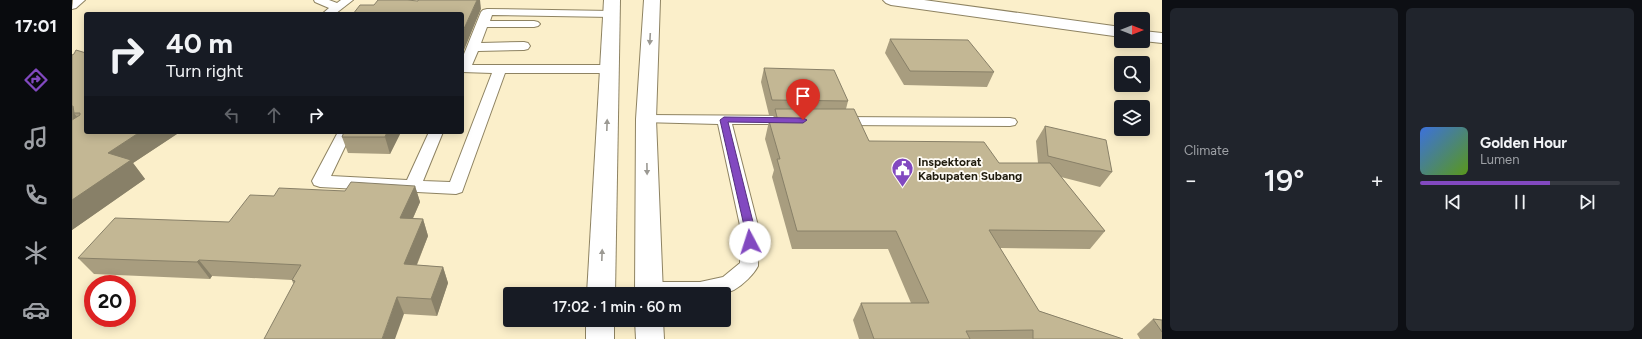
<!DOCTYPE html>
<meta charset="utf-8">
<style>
:root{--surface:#171b24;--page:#20242c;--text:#f1f3f6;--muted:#9ea1a6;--line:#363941;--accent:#8249c0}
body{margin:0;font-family:Figtree,sans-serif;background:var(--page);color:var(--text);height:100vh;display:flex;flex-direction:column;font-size:15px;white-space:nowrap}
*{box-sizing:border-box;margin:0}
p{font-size:13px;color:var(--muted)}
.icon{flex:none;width:22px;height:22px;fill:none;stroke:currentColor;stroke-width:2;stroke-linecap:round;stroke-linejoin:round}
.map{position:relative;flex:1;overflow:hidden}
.details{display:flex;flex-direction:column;gap:8px;padding:8px;background:#0d0f14;width:480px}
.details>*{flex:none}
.banner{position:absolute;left:12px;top:12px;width:380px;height:122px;border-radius:4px;box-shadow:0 2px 10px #0003;background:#171b24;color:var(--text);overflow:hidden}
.needle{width:26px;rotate:90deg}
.controls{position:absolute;left:1042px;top:12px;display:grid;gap:8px}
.controls a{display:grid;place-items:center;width:36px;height:36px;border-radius:4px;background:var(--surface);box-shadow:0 2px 10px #0003;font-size:20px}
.speed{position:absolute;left:12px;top:275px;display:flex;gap:8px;font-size:20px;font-weight:700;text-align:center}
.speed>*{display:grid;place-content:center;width:52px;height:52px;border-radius:50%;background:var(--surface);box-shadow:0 2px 10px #0003;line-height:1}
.speed .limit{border:6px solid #d22;background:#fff;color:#111}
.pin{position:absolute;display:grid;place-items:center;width:34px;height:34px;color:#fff;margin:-41px -17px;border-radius:50% 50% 50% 0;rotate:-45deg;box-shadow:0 0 4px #0007}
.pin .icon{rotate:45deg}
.me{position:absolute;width:44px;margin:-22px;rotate:355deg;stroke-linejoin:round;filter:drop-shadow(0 0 3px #0008)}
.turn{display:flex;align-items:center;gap:14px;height:84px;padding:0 16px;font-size:18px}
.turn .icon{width:52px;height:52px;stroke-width:2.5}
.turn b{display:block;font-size:28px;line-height:34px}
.lanes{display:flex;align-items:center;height:38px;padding:0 16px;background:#0003;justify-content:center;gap:20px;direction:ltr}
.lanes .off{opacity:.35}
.big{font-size:30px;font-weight:600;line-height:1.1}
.details .card{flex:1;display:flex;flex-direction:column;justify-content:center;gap:6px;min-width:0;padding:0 14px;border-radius:6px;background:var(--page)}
.song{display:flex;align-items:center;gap:12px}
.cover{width:48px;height:48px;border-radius:6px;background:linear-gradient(135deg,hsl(220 70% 55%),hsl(90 70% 35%))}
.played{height:4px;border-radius:2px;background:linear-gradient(90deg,var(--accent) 65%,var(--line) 65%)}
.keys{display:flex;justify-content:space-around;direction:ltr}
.heat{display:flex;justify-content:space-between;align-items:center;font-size:22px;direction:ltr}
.details .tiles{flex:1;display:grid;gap:8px;grid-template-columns:repeat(2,1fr)}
.trip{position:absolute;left:431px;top:287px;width:228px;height:40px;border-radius:4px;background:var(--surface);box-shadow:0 2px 10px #0003;font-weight:600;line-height:40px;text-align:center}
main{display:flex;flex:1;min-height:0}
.menu{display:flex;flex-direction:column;width:72px;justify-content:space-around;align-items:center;background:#090b0e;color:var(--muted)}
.menu .icon{width:28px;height:28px}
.menu .on{color:var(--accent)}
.menu b{font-size:18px;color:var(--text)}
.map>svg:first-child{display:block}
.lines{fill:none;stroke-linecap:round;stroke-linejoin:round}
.service-casing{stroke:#8e8362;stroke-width:2}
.tertiary-casing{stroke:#8e8362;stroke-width:2}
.service{fill:#fff;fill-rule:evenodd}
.tertiary{fill:#fff;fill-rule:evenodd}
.wall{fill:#a89d7f}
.shaded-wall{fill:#888068}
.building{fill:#c3b794;stroke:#888068}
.oneway{fill:#9b9993}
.route{fill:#8249c0;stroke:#542f7d}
.labels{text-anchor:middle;stroke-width:3.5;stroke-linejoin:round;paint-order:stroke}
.poi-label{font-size:12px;font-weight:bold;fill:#211d0f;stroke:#fffcf5;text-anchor:start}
</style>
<main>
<nav class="menu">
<b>17:01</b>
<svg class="icon on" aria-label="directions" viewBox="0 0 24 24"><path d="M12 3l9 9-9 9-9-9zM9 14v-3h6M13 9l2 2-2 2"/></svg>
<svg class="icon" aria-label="music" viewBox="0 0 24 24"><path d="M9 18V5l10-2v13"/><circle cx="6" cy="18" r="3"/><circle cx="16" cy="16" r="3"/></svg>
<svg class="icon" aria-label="phone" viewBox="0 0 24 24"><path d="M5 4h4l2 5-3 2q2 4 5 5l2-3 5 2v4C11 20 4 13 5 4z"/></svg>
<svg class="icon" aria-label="climate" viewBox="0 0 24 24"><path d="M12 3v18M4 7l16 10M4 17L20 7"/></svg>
<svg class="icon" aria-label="car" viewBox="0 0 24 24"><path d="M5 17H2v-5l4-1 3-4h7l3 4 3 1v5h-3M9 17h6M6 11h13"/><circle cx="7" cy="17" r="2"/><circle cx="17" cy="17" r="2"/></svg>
</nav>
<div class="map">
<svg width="1090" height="339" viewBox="0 0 1090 339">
<rect width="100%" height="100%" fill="#fbefca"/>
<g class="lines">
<defs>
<g id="service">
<polygon points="1,0 13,0 4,8 0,9"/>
<polygon points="242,0 257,0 265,3 269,0 281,0 263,14 250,14 257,8 243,2"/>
<polygon points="415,9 539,11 543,12 545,14 543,16 539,17 420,15 418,21 462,21 466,22 468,24 466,26 462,27 415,27 409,43 452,42 456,43 458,46 456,49 452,50 406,51 400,65 537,65 542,66 543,69 542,72 537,73 433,73 390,192 384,194 248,187 242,185 240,181 266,132 280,132 259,176 335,180 357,132 371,132 351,181 378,182 420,73 390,72 390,59 409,12 411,10"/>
<path d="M574,115L722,116L727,117L729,120L727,123L722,124H660L687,230L686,266C682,274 671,285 662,290C647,298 589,294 569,294L567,290L570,284L577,282H628L651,277L668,263L669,230L646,124L569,122L567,119L569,116Z"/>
<polygon points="767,117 938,118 943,119 945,122 943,125 938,126 767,125 762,124 760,121 762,118"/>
</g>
<g id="tertiary">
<polygon points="532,0 548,0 543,294 515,294"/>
<polygon points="572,0 588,0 584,119 591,294 563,294 564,119"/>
<polygon points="811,0 852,0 1049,27 1049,37 819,5 814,3"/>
<polygon points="1071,31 1090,33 1090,43 1071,41"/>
<rect x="514" y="320" width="28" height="19"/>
<polygon points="563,320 591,320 592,339 564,339"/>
</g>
</defs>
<!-- service casing -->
<use href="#service" class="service-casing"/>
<!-- tertiary casing -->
<use href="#tertiary" class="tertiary-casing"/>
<!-- service -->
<use href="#service" class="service"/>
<!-- tertiary -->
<use href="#tertiary" class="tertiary"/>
</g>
<!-- wall -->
<g class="wall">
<polygon points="818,39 922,72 915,87 832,85 813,53"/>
<polygon points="2,54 14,132 108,132 61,163 73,179 0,230 0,55"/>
<polygon points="692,68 776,101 774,109 797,141 927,163 966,163 964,141 973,126 1040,172 1028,187 989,177 1033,231 1018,249 928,248 967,311 1051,339 787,339 781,320 789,303 839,303 816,249 720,249 700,177 702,170 693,139 697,121 700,121 702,115 697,115 689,82"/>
<polygon points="272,132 329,132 318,154 276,153 270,137"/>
<polygon points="343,186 348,202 341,218 351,219 356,236 345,265 371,267 376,283 365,316 332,314 221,283 220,280 140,276 138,279 22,274 6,258 157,222 202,196"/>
<polygon points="1081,319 1090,320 1090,339 1068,339 1065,334"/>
</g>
<!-- shaded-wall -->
<g class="shaded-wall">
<polygon points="405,0 408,0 409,9 390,55 390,33"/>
<polygon points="0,106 1,106 2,113 11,125 0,130"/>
<polygon points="68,132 108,132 61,163 73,179 0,230 0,200 36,153"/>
<polygon points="315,132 329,132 318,154 313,137"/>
<polygon points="343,186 348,202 334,234 328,218"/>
<polygon points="351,219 356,236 338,281 332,264"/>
<polygon points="127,260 140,276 138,279 125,262"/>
<polygon points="371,267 376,283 365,316 359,299"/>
<polygon points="325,297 332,314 323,339 310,339"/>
</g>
<!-- building -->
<g class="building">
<polygon points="306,0 335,0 346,1 346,0 405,0 390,33 390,14 281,14 288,5 302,5"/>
<polygon points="818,39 896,40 922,72 838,71"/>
<polygon points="4,50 14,53 14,132 68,132 36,153 59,160 0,200 0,120 8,115 8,113 2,113 1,106 0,106 0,55 2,54"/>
<polygon points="692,68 762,70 776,101 700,100"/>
<polygon points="703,109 782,109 797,141 912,142 927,163 978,163 1033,231 917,230 967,311 1051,339 961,339 961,330 894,331 898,339 802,339 789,303 857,303 824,231 725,231 705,159 708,159 697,121 706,121"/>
<polygon points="973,126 1034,140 1040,172 976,156"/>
<polygon points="272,132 315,132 313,137 270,137"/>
<polygon points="279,182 343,186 328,218 351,219 332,264 371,267 359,299 325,297 310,339 192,339 223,281 220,280 229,265 127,260 125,262 6,258 43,218 157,222 178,195 202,196 207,188 273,191"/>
<polygon points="1081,319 1090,320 1090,332"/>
</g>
<!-- one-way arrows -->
<defs><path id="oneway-solid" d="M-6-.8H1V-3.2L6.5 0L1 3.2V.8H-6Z"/></defs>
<g class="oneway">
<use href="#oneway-solid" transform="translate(578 39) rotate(93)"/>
<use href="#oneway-solid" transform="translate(535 125) rotate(-88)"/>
<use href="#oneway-solid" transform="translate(575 169) rotate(89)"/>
<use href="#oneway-solid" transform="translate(530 255) rotate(-88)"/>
</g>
<!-- route -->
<polygon class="route" points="652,117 731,118 735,120 731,123 656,122 683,230 683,242 681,245 674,245 673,242 673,230 648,120"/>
<!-- icons -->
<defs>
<symbol id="civic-pin" viewBox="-11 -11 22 30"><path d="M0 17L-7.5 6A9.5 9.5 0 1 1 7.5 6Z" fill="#8249c0" stroke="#fffcf5"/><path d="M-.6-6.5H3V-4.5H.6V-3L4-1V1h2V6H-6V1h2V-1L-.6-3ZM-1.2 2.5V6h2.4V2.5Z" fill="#fff"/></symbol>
</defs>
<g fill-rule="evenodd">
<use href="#civic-pin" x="818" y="156" width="25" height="34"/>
</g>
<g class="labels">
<!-- poi labels -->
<g class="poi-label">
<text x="846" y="166">Inspektorat<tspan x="846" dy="14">Kabupaten Subang</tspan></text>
</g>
</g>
</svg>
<div class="controls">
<a><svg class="needle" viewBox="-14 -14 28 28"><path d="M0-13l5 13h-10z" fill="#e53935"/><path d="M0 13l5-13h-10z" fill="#9ea1a6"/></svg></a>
<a><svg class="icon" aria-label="search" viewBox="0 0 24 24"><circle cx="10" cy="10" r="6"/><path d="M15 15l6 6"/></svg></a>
<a><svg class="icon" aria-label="layers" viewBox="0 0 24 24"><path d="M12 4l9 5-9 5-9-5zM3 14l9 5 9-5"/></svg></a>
</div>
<div class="speed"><div class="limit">20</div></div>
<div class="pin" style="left:731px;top:120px;background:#d93025"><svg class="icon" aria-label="arrive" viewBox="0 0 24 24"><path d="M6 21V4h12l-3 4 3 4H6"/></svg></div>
<svg class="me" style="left:678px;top:242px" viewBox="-20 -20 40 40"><circle r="19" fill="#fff"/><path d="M0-13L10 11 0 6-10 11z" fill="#8249c0"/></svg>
<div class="trip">17:02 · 1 min · 60 m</div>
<div class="banner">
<div class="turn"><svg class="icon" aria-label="right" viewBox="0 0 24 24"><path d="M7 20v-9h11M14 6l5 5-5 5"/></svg><div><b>40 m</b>Turn right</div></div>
<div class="lanes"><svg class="icon off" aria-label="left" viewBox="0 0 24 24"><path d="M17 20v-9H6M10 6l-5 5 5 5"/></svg><svg class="icon off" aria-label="ahead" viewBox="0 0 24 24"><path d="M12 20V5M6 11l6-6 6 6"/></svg><svg class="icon" aria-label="right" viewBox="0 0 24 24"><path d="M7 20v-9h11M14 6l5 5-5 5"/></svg></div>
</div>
</div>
<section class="details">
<div class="tiles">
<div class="card"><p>Climate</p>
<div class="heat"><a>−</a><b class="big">19°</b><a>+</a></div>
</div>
<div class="card">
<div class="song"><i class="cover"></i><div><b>Golden Hour</b><p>Lumen</p></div></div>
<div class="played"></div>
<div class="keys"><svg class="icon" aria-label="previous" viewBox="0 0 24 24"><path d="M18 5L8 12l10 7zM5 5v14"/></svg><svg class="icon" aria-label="pause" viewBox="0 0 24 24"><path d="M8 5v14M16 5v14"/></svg><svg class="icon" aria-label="next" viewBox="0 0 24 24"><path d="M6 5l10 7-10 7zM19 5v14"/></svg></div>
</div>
</div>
</section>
</main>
